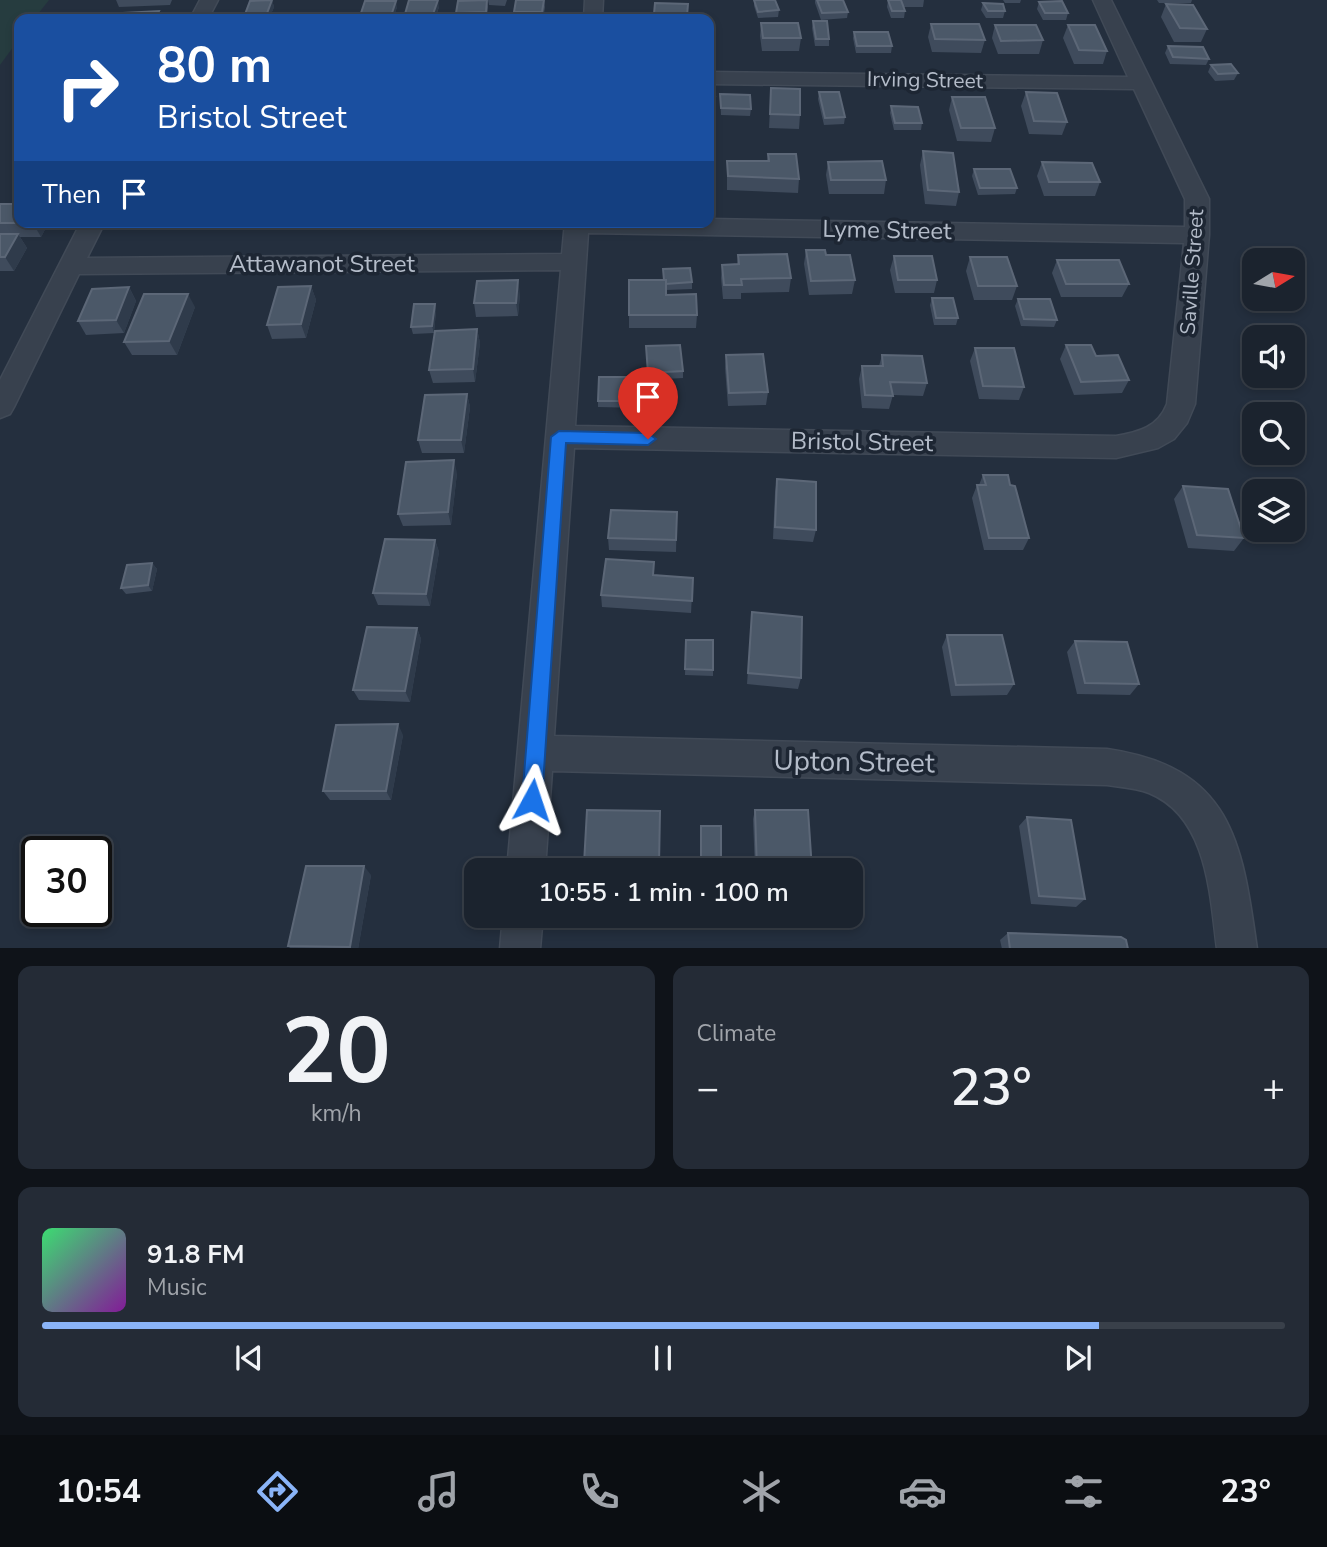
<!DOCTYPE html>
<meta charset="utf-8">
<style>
:root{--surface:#1b232e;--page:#242b36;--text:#f1f3f6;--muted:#a0a4aa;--line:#39404a;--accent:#8ab4f8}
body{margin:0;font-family:"Nunito Sans",sans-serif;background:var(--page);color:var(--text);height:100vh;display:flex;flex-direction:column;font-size:26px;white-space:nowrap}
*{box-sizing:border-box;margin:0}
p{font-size:23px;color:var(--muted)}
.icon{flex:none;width:38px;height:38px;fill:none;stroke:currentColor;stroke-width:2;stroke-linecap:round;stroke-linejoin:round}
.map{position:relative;height:948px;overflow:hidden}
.side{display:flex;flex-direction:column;gap:18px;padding:18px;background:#0f1319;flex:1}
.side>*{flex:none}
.top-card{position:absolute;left:14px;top:14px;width:700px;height:214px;border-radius:14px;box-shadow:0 4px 10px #0003,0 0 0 2px var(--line);background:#1a4fa0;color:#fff;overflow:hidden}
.needle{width:46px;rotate:79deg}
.tools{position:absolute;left:1242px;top:248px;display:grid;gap:14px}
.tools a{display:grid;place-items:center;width:63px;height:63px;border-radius:14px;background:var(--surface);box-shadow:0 4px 10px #0003,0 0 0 2px var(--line);font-size:35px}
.speed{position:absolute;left:21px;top:836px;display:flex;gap:14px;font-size:35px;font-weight:700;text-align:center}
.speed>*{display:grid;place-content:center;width:91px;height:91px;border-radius:50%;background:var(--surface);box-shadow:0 4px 10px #0003,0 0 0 2px var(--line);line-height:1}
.speed .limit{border:4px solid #111;border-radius:10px;background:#fff;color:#111}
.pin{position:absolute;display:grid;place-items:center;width:60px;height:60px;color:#fff;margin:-72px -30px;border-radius:50% 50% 50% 0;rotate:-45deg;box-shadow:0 0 7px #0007}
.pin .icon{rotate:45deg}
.me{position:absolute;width:77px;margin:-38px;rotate:5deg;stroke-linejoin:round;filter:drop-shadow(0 0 5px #0008)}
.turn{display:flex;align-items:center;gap:24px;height:147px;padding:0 28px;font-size:32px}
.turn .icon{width:91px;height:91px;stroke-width:2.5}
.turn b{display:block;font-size:49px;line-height:60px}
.then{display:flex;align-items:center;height:66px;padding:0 28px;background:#0003;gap:14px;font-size:26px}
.big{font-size:52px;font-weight:600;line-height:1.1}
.side .card{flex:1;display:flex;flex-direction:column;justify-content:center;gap:10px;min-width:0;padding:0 24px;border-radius:14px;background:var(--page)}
.side .dial{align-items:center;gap:0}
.dial b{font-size:91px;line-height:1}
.song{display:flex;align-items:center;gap:21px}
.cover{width:84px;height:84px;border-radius:10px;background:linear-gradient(135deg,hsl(140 70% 55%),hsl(290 70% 35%))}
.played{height:7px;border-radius:4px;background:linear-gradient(90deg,var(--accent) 85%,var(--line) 85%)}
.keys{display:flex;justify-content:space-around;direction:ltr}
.heat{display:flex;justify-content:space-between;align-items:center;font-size:38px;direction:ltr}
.side .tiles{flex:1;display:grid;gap:18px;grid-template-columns:1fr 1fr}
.card:last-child{grid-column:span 2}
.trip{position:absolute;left:464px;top:858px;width:399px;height:70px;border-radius:14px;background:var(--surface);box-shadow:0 4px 10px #0003,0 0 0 2px var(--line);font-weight:600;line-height:70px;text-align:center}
.tab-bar{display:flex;height:112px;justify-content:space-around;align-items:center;background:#0b0e12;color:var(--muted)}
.tab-bar .icon{width:49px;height:49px}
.tab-bar .on{color:var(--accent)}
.tab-bar b{font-size:32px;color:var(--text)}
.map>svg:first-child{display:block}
.green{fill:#263c3f}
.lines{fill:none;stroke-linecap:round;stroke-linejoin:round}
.street-casing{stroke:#414a57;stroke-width:3}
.street{fill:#38414e;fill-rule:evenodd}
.wall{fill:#3f4b5c}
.shaded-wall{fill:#2f3b4b}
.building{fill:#4b5868;stroke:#5c6777;stroke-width:2}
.route{fill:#1a73e8;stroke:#114b97;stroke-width:2}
.labels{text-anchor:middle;stroke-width:7;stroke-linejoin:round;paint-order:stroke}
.far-street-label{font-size:21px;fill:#b4bcc9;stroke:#1d2633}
.street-label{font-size:24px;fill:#b4bcc9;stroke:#1d2633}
.near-street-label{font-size:28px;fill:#b4bcc9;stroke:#1d2633}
</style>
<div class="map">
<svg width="1327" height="949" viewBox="0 0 1327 949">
<rect width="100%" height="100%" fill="#242f3e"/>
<!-- green -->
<polygon class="green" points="0,0 49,0 34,19 19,19 19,39 0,65"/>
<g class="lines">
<defs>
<g id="street">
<polygon points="200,0 218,0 208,19 190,19"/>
<polygon points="585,0 603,0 602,19 584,19"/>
<path d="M1093,0H1111L1209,199V235L1195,404L1187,423L1174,439L1158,448L1116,458L574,448L554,736L1107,749C1231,767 1242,840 1257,949H1217C1210,896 1208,817 1149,793C1136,788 1121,787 1107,785L552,771L545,870H507L561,270L79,274L14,407L10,414L0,418V380L81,222H105L87,258L562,254L565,222H709V219L1185,227V199L1134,89L709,84V72L1128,77ZM588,233L1184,243L1167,404C1158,427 1139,432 1116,436L575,426Z"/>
<polygon points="503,915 543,915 540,949 500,949"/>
</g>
</defs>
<!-- street casing -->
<use href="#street" class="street-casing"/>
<!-- street -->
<use href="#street" class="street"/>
</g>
<!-- wall -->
<g class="wall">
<polygon points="116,0 172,0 170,5 119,7"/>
<polygon points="272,0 274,7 269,19 244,19 244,17"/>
<polygon points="487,0 488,7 487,19 457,19 456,13"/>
<polygon points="488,0 507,0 505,6 489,5"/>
<polygon points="544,0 545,7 543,19 514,19 514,12"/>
<polygon points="754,0 779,10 778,17 758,18 754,6"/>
<polygon points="815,0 843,0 848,12 847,18 821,20 815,3"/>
<polygon points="888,0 924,0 923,7 903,7 905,11 904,18 891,18 887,7"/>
<polygon points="1003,0 1021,0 1020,3 1005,3"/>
<polygon points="1157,0 1192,0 1191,3 1159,3"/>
<polygon points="1039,2 1068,13 1066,20 1043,20 1037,9"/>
<polygon points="983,3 1005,11 1003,18 986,18 981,10"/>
<polygon points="688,4 687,19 639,19 639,15 654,14"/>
<polygon points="1166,4 1207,29 1201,42 1174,42 1161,17"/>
<polygon points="397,7 393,19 362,19 361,13"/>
<polygon points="439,7 435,19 406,19 405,14"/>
<polygon points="813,21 829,39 829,46 815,46 812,28"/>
<polygon points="761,23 801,38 799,51 762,51 760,36"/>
<polygon points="931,24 985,40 981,53 932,52 928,37"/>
<polygon points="995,25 1043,40 1039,54 998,54 992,38"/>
<polygon points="1068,25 1107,51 1103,64 1074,64 1063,38"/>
<polygon points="854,32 892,46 891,53 856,53 853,38"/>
<polygon points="1168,46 1209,59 1206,65 1170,64 1165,53"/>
<polygon points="1211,65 1238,73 1234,80 1215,81 1208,72"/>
<polygon points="709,87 715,96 714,110 709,110"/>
<polygon points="771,88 800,115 799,129 769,128"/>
<polygon points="819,92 845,117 844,124 824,125 818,99"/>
<polygon points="1026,92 1067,122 1062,135 1029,134 1021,106"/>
<polygon points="720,94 751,109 750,116 721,115"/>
<polygon points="952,97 995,128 991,142 957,141 949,110"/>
<polygon points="891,106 922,123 921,130 894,130 890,113"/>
<polygon points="923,151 959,192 956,206 925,204 920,165"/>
<polygon points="768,154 799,179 798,193 727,190 727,161 767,161"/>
<polygon points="828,162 886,180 884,194 829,194 826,175"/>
<polygon points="1042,162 1100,182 1095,196 1044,196 1037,176"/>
<polygon points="974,169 1017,188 1015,194 978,195 972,176"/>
<polygon points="0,204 19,222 49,222 41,237 20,237 27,248 14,271 0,271"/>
<polygon points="299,222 338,222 336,227 300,227"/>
<polygon points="806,250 826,255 855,280 852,294 809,295 804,264"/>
<polygon points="738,255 791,278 789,292 741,293 741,299 723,299 721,278 722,265 737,264"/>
<polygon points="894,256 937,280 934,293 895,293 890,270"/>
<polygon points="970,257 1017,286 1012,300 974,300 966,271"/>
<polygon points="1057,260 1129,284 1122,297 1061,297 1052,273"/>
<polygon points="663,269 692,282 692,289 666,290 666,295 697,315 696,328 629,328 629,315 663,280"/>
<polygon points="311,286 316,300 306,338 272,339 267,325"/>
<polygon points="129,287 136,301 124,333 86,335 78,321"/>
<polygon points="520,294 518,316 476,317 474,303"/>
<polygon points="932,298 958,318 956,325 934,325 930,305"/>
<polygon points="1018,299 1057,320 1054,327 1021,326 1015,306"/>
<polygon points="435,304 436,311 434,333 413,334 411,327"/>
<polygon points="195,307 177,355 132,355 124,342"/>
<polygon points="477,329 480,343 475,382 433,383 429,370"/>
<polygon points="1066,345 1096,356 1129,380 1122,393 1074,395 1060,359"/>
<polygon points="975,348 1024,387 1019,400 979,399 970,361"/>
<polygon points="646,353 683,371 683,378 648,380"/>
<polygon points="726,355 768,392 766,405 728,406 725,368"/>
<polygon points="882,355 927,383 923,396 893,395 889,409 862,408 859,379 862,366 879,366"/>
<polygon points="642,377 641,408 598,407 598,401"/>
<polygon points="467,394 470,407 464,453 422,453 418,440"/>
<polygon points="457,473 451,525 403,526 398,514"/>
<polygon points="983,475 1010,485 1029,538 1023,550 984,550 972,498 977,485 979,485"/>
<polygon points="777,479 816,530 813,542 773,539 775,492"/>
<polygon points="1183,486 1244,538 1234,551 1188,548 1174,499"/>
<polygon points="677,512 676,552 609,550 608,538"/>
<polygon points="435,540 439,552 430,606 378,605 373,593"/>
<polygon points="152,563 157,569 152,591 126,594 121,588"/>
<polygon points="654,575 693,578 691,613 602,607 601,595"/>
<polygon points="752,612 801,678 798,689 747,684"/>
<polygon points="417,628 421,639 410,702 359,700 353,690"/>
<polygon points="947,635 1014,684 1007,695 951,696 942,647"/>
<polygon points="686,640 713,670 713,676 685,675"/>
<polygon points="1075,641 1139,684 1130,695 1077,694 1067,652"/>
<polygon points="403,735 391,800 330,800 323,791"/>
<polygon points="755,810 812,870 755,870 753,819"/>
<polygon points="660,811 660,870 585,870 584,864"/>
<polygon points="1027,817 1085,899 1076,907 1031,904 1019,826"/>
<polygon points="700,831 721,864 721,868 701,868"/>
<polygon points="371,875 358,949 291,949 288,946"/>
<polygon points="1008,933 1128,949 1002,949 1000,940"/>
</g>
<!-- shaded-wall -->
<g class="shaded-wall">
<polygon points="272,0 274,7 269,19 267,19 266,16"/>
<polygon points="438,0 439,7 434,19 433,14"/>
<polygon points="396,1 397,7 393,19 392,13"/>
<polygon points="159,11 161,19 155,19"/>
<polygon points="33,222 49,222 41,237 33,223"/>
<polygon points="18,234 27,248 14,271 5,257"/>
<polygon points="518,280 520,294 518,316 516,303"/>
<polygon points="311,286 316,300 306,338 301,324"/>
<polygon points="129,287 136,301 124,333 116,320"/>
<polygon points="188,294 195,307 177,355 169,341"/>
<polygon points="435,304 436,311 434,333 432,326"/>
<polygon points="477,329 480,343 475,382 473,369"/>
<polygon points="467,394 470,407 464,453 461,440"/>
<polygon points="454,460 457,473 451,525 448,512"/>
<polygon points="435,540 439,552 430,606 426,594"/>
<polygon points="152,563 157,569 152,591 148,585"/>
<polygon points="417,628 421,639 410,702 405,691"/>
<polygon points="398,724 403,735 391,800 386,791"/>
<polygon points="364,866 371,875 358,949 352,949 350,947"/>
</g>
<!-- building -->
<g class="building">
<polygon points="272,0 266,16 244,17 250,1"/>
<polygon points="409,0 438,0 433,14 405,14"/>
<polygon points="487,0 486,12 456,13 458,1"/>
<polygon points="516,0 544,0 542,12 514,12"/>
<polygon points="754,0 775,0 779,10 758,12"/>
<polygon points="817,0 843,0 848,12 822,13"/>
<polygon points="888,0 901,0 905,11 892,11"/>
<polygon points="365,1 396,1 392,13 361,13"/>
<polygon points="1062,1 1068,13 1045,13 1039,2"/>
<polygon points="655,3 688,4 687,16 669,15 668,14 654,14"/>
<polygon points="983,3 1003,4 1005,11 988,11"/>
<polygon points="1166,4 1193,5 1207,29 1180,28"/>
<polygon points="159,11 155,19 121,19 123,13"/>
<polygon points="668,14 669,19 640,19 639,15"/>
<polygon points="813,21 827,21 829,39 816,39"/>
<polygon points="761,23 798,23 801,38 763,38"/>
<polygon points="931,24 979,24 985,40 935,39"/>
<polygon points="995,25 1036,25 1043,40 1001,41"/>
<polygon points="1068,25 1095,25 1107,51 1079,50"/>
<polygon points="854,32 888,32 892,46 857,46"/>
<polygon points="1168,46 1203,47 1209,59 1173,57"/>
<polygon points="1231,64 1238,73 1218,74 1211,65"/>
<polygon points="709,87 713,87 715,96 709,96"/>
<polygon points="771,88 800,89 800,115 770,114"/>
<polygon points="819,92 839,92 845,117 825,118"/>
<polygon points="1026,92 1057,93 1067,122 1034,121"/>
<polygon points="720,94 750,95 751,109 721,108"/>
<polygon points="952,97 985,97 995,128 961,128"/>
<polygon points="891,106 918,107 922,123 895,123"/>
<polygon points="923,151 953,153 959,192 928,190"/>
<polygon points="768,154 796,154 799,179 728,176 727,161 769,161"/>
<polygon points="882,161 886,180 831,180 828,162"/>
<polygon points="1042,162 1092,163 1100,182 1049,182"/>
<polygon points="974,169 1010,169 1017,188 980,188"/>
<polygon points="0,204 19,204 19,222 33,223 0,223"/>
<polygon points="0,234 18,234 5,257 0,257"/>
<polygon points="806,250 825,250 826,255 850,255 855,280 811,281"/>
<polygon points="787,254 791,278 741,279 742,285 724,285 722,265 739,264 738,255"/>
<polygon points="894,256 932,256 937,280 898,280"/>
<polygon points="970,257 1007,257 1017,286 978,286"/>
<polygon points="1057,260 1119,260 1129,284 1066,284"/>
<polygon points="690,268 692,282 666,284 666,280 664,280 663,269"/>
<polygon points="518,280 516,303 474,303 477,281"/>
<polygon points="629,280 666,280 666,295 696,294 697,315 629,315"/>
<polygon points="311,286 301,324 267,325 278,287"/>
<polygon points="129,287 116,320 78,321 92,289"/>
<polygon points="144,294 188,294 169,341 124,342"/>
<polygon points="932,298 953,298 958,318 936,318"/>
<polygon points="1018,299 1050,299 1057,320 1024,319"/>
<polygon points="414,304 435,304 432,326 411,327"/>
<polygon points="477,329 473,369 429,370 435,331"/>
<polygon points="680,345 683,371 648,373 646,346"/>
<polygon points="1066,345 1091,345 1096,356 1118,355 1129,380 1081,382"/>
<polygon points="975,348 1014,348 1024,387 983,386"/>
<polygon points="763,354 768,392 729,393 726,355"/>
<polygon points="882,355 922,356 927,383 890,382 893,396 865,395 862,366 883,366"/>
<polygon points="599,377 642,377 641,401 598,401"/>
<polygon points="467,394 461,440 418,440 425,395"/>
<polygon points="454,460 448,512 398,514 406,462"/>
<polygon points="983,475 1008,475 1010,485 1015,486 1029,538 989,538 977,485 986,485"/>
<polygon points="777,479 816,482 816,530 775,527"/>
<polygon points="1183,486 1228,489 1244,538 1197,535"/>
<polygon points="611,510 677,512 676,540 608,538"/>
<polygon points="385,539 435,540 426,594 373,593"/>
<polygon points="606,559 654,562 653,575 693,578 692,601 601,595"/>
<polygon points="152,563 148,585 121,588 127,565"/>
<polygon points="752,612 802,617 801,678 748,673"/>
<polygon points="367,627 417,628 405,691 353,690"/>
<polygon points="947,635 1002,635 1014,684 956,685"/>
<polygon points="686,640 713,640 713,670 685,669"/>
<polygon points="1075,641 1127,642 1139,684 1085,683"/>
<polygon points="398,724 386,791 323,791 336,725"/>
<polygon points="587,810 660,811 659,865 584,864"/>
<polygon points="755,810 808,810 812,870 757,870"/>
<polygon points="1027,817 1071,820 1085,899 1039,896"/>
<rect x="701" y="826" width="20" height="38"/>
<polygon points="306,866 364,866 350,947 288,946"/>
<polygon points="1008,933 1121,937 1126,940 1128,949 1010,949"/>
</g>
<!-- route -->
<polygon class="route" points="559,431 648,433 656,439 648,445 566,443 542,800 539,807 532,810 525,807 522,800 551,437"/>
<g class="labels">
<!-- far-street labels -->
<g class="far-street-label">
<text transform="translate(925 80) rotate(1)" y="7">Irving Street</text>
<text transform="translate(1192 272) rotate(-86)" y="7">Saville Street</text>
</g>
<!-- street labels -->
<g class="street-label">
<text transform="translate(887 230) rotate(1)" y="8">Lyme Street</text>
<text x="322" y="272">Attawanot Street</text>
<text transform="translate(862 442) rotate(1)" y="8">Bristol Street</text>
</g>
<!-- near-street labels -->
<g class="near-street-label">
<text transform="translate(854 761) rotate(1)" y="10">Upton Street</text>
</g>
</g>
</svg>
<div class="tools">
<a><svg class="needle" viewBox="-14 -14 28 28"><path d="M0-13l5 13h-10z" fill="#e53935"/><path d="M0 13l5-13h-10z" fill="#a0a4aa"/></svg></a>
<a><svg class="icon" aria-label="sound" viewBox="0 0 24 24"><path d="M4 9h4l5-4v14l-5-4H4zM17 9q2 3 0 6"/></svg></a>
<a><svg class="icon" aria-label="search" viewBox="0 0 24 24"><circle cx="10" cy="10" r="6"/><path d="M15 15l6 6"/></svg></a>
<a><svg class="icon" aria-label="layers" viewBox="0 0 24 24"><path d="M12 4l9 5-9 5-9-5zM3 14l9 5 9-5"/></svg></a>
</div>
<div class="speed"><div class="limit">30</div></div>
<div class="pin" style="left:648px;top:439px;background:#d93025"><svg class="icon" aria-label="arrive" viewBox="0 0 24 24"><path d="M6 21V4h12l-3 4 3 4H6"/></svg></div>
<svg class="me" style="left:532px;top:800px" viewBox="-20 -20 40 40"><path d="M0-17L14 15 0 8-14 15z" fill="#1a73e8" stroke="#fff" stroke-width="4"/></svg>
<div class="trip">10:55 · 1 min · 100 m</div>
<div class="top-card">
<div class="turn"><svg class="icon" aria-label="right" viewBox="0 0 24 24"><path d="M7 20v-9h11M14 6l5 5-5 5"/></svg><div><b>80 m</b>Bristol Street</div></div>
<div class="then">Then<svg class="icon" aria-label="arrive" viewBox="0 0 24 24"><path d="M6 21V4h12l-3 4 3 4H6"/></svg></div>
</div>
</div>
<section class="side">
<div class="tiles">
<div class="card dial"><b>20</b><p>km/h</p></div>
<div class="card"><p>Climate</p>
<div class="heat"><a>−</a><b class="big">23°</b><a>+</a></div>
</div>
<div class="card">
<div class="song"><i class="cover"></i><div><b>91.8 FM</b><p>Music</p></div></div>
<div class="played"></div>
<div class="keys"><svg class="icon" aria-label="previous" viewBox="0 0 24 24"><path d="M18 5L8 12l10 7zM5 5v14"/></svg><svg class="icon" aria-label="pause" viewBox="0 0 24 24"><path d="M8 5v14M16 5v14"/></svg><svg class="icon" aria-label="next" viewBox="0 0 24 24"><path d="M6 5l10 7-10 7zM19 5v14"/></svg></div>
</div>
</div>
</section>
<nav class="tab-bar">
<b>10:54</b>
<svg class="icon on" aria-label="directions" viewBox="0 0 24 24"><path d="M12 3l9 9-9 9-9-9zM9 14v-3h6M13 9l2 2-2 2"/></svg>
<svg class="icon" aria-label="music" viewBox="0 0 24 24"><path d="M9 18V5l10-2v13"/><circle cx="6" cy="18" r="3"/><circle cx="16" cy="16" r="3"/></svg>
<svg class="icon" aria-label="phone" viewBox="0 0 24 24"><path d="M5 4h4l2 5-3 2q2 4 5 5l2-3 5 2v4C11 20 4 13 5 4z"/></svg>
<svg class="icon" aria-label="climate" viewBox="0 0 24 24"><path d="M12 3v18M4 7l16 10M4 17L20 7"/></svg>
<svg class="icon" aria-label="car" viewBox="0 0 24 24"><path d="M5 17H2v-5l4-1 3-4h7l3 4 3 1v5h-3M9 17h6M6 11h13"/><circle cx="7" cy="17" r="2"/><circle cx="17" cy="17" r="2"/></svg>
<svg class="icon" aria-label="filters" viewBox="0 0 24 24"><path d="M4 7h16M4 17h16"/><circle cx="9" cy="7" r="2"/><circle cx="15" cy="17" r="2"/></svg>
<b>23°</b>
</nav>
